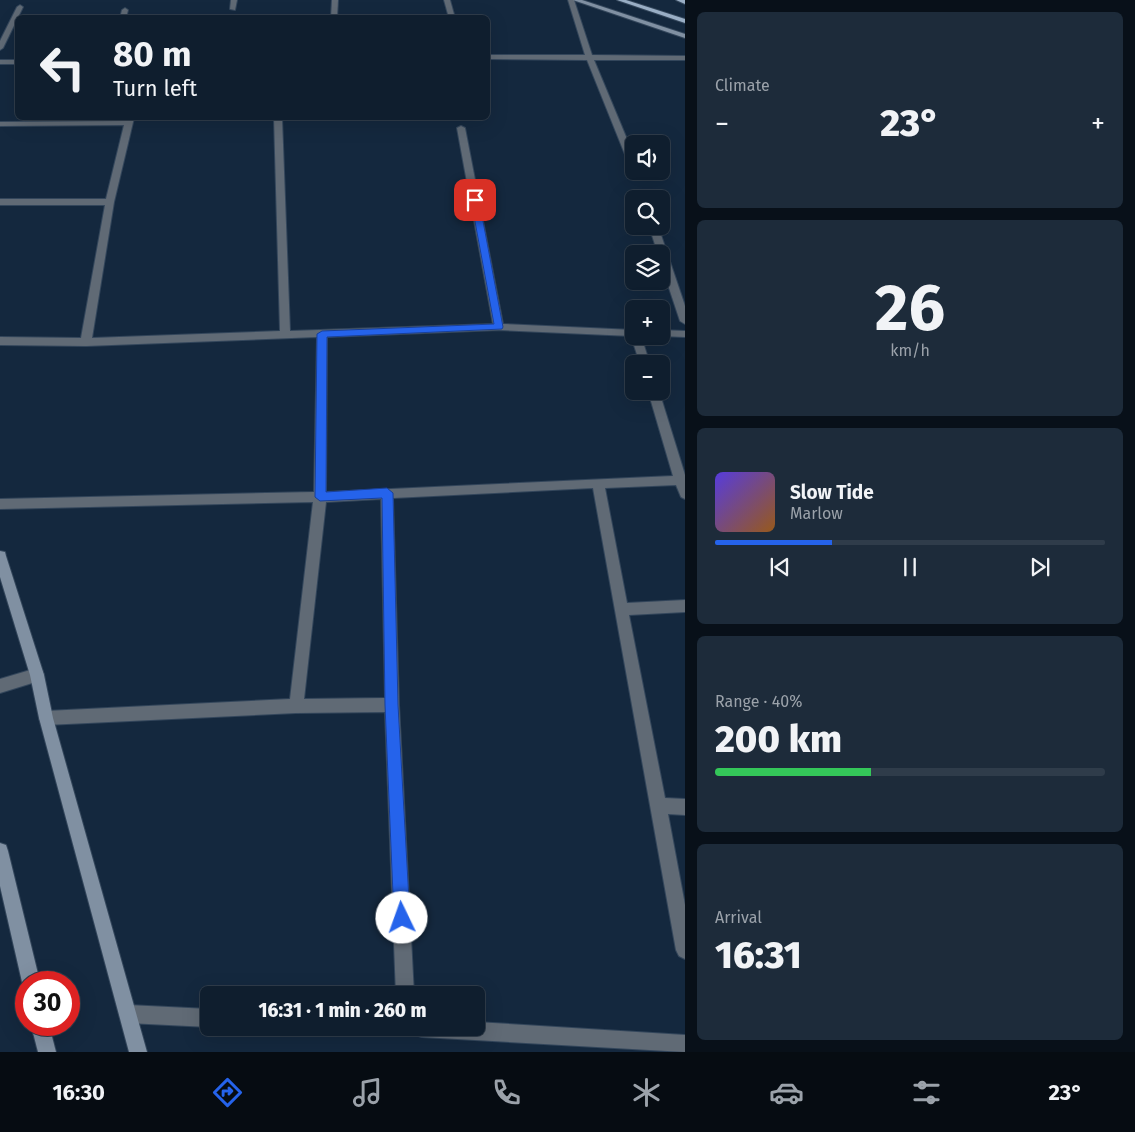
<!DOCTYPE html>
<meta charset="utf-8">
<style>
:root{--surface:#0f1e2e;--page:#1d2b3a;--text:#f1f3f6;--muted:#9ba2aa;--line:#2f3c4a;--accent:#2563eb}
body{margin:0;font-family:"Fira Sans",sans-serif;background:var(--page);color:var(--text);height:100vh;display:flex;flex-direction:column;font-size:19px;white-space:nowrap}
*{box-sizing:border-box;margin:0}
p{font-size:16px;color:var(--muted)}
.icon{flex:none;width:28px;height:28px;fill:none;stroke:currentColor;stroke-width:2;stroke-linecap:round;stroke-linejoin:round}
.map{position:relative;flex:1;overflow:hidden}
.drawer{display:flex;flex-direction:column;gap:12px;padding:12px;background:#081019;width:450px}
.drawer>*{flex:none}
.top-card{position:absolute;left:15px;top:15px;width:475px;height:105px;border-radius:8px;box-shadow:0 5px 20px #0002,0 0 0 1px var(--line);background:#0f1e2e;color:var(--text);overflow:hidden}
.tools{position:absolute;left:625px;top:135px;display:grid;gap:10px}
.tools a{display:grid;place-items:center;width:45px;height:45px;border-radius:8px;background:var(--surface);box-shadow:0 5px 20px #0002,0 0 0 1px var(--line);font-size:25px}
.speed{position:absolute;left:15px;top:971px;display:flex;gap:10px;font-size:25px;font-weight:700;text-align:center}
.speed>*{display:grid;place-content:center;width:65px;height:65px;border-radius:50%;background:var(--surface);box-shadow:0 5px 20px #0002,0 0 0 1px var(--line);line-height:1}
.speed .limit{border:8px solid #d22;background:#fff;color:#111}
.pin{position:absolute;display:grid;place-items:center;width:42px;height:42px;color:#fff;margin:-21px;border-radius:10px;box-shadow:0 2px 8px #0006}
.me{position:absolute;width:55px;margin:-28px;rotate:357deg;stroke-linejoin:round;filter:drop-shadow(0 0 4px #0008)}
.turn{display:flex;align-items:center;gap:18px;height:105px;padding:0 15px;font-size:22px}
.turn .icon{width:65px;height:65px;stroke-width:2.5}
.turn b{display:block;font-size:35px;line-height:42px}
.big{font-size:38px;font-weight:800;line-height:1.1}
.drawer .tile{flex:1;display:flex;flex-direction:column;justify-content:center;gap:8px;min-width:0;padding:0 18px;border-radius:8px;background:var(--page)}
.drawer .dial{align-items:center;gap:0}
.dial b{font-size:65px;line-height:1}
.song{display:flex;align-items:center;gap:15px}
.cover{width:60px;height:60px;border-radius:8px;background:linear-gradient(135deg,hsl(250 70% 55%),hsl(30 70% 35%))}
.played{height:5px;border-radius:2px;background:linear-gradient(90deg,var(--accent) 30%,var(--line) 30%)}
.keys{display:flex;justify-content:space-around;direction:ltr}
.heat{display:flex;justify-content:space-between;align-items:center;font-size:28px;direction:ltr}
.charge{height:8px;border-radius:4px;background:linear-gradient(90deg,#34c759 40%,var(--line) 0)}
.trip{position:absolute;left:200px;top:986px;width:285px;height:50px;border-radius:8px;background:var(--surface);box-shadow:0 5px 20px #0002,0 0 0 1px var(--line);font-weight:800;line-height:50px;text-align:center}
.menu{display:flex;height:80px;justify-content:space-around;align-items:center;background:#060c12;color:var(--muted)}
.menu .icon{width:35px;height:35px}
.menu .active{color:var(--accent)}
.menu b{font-size:22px;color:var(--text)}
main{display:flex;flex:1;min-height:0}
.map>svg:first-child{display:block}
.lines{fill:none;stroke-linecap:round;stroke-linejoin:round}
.street-casing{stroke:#33465b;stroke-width:2}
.secondary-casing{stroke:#33465b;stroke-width:2}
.primary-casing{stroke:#33465b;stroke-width:2}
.street{fill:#606a75;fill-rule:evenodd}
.secondary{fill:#8090a2;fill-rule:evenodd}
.primary{fill:#99aec5;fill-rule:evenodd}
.route{fill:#2563eb;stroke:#184099}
</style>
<main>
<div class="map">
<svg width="685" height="1052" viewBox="0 0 685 1052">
<rect width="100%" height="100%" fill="#14283e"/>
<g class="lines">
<defs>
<g id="street">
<polygon points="231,0 237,0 235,10 230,9"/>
<polygon points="332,0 338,0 337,18 331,18"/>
<polygon points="444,0 450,0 455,18 449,18"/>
<polygon points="568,0 574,0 592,55 685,56 685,60 594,60 634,156 634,169 630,167 587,60 488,59 488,55 585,55"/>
<polygon points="20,5 23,7 3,48 0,50 0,41 17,7"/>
<polygon points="125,8 128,10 126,18 120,18 122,10"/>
<rect x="0" y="60" width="18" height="4"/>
<path d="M126,118H134L114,202L92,338L280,331L274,118H282L290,331L493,324L457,128L461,126L465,128L503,324L634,330V336H641L650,364H640L631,336L499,330L327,337L326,492L673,476L648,391H659L685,475V499L681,497L676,485L605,488L627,603L685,600V612L629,615L665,798L685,799V815L668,814L685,905V959L679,956L676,950L593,488L393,498L399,705L414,995H396L385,712L296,713L46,725L41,723L39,718L41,713L46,711L290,699L313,502L0,509V499L314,492L317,337L86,346L0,345V337L81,338L105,205H0V199H106L124,125L0,126V122L125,121ZM381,499L385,698L304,699L326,502Z"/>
<polygon points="649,226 658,226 685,306 685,324 680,321 661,264 661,254 658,254"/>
<polygon points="661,330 685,331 685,337 660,336"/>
<polygon points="37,668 42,670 44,675 42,680 0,693 0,679"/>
<polygon points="128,1005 209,1009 209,1027 128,1023 122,1020 119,1014 122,1008"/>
<polygon points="476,1022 685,1035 685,1052 422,1037 415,1035 413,1028 476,1028"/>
</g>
<g id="secondary">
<polygon points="573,0 582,0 685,34 685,38"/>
<polygon points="0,551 5,552 6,556 44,675 53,718 147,1052 129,1052 39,718 30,675 0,577"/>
<polygon points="0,843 6,845 8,851 40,982 26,982 26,989 22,982 0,886"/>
<polygon points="31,1025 49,1025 56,1052 38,1052"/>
</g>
<g id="primary">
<polygon points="617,0 626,0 685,19 685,23"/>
<polygon points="676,0 685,0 685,4"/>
</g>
</defs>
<!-- street casing -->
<use href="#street" class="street-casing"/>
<!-- secondary casing -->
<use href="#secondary" class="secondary-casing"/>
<!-- primary casing -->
<use href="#primary" class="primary-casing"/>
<!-- street -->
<use href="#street" class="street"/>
<!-- secondary -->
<use href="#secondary" class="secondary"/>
<!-- primary -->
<use href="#primary" class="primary"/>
</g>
<!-- route -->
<polygon class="route" points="475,198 479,200 503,327 502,329 327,337 326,492 387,488 393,493 398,705 410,918 407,923 402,926 396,923 394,918 385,705 382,498 320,501 315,497 317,334 322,331 494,324 471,200"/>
</svg>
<div class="tools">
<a><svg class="icon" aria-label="sound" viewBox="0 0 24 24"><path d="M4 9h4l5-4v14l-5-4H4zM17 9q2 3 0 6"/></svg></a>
<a><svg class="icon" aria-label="search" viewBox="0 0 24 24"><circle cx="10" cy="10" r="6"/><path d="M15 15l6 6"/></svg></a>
<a><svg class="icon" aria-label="layers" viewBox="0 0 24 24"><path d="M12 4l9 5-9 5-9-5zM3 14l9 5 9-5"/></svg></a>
<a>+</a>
<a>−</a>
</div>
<div class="speed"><div class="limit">30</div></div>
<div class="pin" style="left:475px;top:200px;background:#d93025"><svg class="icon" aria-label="arrive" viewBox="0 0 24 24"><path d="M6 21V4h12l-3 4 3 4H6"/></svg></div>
<svg class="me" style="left:402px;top:918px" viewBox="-20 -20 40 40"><circle r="19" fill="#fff"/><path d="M0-13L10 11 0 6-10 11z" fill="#2563eb"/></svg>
<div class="trip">16:31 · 1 min · 260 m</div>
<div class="top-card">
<div class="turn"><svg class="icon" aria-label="left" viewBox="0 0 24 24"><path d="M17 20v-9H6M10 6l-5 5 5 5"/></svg><div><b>80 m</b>Turn left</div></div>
</div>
</div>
<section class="drawer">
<div class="tile"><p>Climate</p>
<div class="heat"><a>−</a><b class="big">23°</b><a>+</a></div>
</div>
<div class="tile dial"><b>26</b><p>km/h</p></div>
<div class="tile">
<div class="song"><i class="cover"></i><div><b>Slow Tide</b><p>Marlow</p></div></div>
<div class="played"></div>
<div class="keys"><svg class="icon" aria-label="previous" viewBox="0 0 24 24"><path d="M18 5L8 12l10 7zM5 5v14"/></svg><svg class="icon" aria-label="pause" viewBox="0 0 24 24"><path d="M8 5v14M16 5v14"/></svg><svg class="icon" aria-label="next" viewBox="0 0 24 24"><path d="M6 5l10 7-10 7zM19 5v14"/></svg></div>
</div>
<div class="tile"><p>Range · 40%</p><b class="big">200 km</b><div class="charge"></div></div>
<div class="tile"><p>Arrival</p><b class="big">16:31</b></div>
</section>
</main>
<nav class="menu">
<b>16:30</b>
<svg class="icon active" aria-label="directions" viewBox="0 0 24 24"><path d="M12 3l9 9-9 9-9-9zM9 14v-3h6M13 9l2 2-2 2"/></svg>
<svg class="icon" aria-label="music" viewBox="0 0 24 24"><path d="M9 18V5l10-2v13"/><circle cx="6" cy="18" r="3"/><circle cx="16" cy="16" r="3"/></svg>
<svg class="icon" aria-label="phone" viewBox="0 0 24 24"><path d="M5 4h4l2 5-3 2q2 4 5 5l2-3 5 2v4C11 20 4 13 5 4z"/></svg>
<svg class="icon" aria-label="climate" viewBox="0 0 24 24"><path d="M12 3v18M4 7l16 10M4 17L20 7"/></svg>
<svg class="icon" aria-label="car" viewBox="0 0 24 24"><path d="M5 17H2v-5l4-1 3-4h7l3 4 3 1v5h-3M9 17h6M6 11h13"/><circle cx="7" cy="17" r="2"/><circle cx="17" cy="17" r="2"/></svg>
<svg class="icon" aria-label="filters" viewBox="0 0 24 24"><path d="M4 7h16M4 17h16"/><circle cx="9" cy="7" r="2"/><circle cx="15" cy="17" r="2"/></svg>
<b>23°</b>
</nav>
